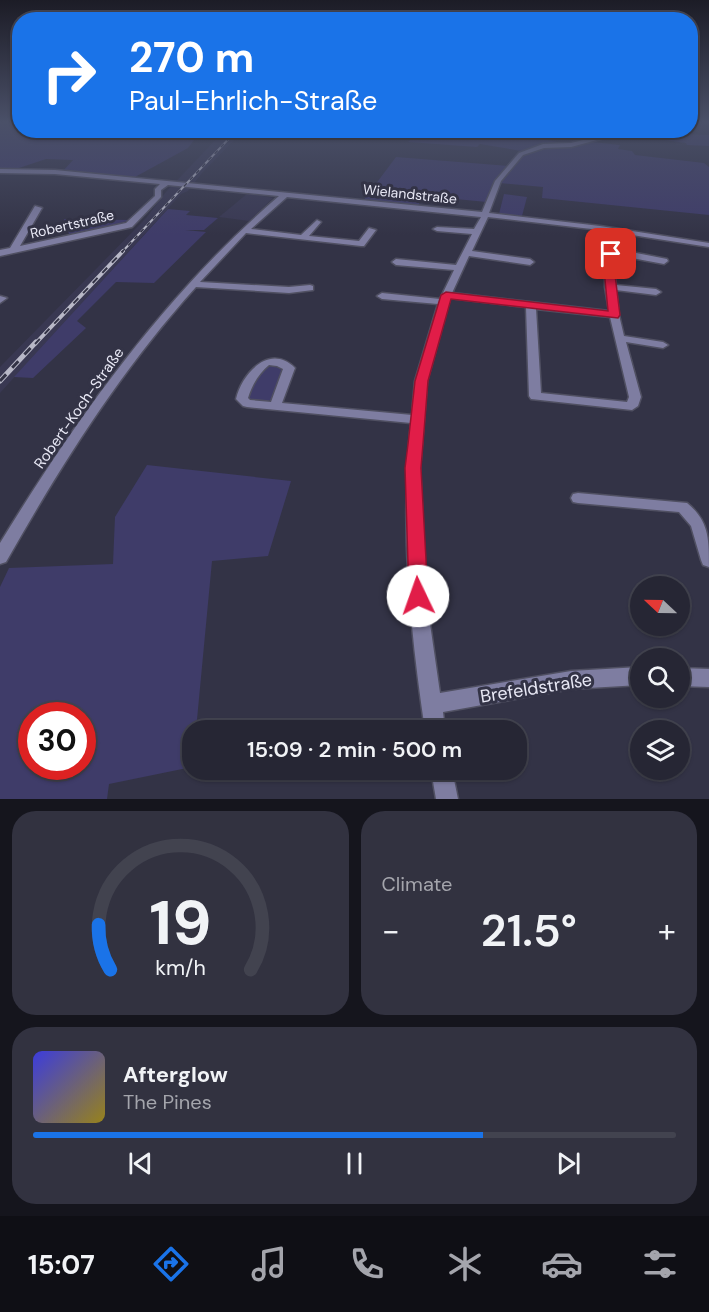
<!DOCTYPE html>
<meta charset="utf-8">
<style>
:root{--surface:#262634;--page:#323240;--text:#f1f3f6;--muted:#a4a5ac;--line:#42434f;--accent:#1a73e8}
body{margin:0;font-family:"DM Sans",sans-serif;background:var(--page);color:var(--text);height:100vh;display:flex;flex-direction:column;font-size:22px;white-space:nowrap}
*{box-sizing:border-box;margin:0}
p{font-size:20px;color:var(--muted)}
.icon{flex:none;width:33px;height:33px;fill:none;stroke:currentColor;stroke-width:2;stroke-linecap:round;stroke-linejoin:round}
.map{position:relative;height:799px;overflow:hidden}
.side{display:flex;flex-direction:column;gap:12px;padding:12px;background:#15151d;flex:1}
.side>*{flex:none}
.hud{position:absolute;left:12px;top:12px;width:686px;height:126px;border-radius:24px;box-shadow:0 2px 4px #0004,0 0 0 2px var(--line);background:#1a73e8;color:#fff;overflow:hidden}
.needle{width:39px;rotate:292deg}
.tools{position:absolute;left:630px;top:576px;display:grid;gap:12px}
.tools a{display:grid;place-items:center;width:60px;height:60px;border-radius:50%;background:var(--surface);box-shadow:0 2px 4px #0004,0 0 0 2px var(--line);font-size:30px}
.speed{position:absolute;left:18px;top:702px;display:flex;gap:12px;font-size:30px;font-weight:700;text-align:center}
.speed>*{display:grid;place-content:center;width:78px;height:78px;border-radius:50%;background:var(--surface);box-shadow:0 2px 4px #0004,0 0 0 2px var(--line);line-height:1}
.speed .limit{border:9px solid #d22;background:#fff;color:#111}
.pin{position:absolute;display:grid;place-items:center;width:51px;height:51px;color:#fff;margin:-26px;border-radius:12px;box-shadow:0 3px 9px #0006}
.me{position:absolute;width:66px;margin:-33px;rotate:357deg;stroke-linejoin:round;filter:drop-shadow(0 0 4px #0008)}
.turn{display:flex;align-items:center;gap:21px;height:126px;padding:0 18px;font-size:27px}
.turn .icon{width:78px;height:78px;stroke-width:2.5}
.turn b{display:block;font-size:42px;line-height:51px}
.big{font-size:45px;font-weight:600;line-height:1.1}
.side .tile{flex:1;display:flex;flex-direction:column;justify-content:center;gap:9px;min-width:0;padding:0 21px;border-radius:24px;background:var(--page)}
.side .dial{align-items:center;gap:0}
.dial svg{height:156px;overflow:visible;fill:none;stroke:var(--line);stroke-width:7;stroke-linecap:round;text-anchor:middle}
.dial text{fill:var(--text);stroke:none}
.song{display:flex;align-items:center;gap:18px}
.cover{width:72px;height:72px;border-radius:9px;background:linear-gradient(135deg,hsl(240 70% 55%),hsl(50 70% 35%))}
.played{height:6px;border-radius:3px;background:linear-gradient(90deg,var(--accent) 70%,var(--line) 70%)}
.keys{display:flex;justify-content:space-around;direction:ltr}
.heat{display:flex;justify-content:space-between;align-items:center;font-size:33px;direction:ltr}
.side .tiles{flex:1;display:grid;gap:12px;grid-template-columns:1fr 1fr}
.tile:last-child{grid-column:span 2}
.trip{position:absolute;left:182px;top:720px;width:345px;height:60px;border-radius:24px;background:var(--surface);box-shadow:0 2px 4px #0004,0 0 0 2px var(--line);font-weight:600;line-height:60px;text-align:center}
.menu{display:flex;height:96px;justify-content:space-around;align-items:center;background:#0f0f15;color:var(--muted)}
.menu .icon{width:42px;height:42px}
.menu .on{color:var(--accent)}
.menu b{font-size:27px;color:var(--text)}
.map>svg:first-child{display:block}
.built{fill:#393852}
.green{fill:#3f3c69;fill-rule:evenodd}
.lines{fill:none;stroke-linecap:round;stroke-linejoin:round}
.street-casing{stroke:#505062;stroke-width:3}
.street{fill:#7e7da1;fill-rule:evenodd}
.rail-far2-casing{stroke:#b8b8c7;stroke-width:2}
.rail-far1-casing{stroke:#b8b8c7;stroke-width:4}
.rail-casing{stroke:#b8b8c7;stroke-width:5}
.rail-far2{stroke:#333346;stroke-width:1.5;stroke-dasharray:4.5;stroke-linecap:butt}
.rail-far1{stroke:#333346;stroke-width:2;stroke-dasharray:7;stroke-linecap:butt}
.rail{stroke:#333346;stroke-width:3;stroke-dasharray:9;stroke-linecap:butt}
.route{fill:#e11d48;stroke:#92132f;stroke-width:1.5}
.labels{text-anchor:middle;stroke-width:6;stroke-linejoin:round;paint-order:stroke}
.far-street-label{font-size:14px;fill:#e8e8f5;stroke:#333346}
.street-label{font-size:15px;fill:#e8e8f5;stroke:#333346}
.near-street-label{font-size:18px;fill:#e8e8f5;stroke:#333346}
</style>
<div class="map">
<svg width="709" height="799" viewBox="0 0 709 799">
<rect width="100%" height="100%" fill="#333346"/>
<!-- built -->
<g class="built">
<polygon points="224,131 243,131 202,173 188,191 181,194 162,215 0,393 0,367 147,217 165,193"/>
<polygon points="248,193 273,198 249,221 219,217"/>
</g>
<!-- green -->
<g class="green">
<polygon points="0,123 19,123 20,130 36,132 206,131 197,136 188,148 135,177 63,171 73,160 46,159 19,168 0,169"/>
<polygon points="530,130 521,135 568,144 545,145 521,151 480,144 477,147 408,142 419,131"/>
<polygon points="634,132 709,135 709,146 687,145 686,143 628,135"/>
<polygon points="592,142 620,145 618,149 632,151 635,155 704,163 709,167 709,215 542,198 543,187 500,183 507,171 526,152"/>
<polygon points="396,157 509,166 487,202 424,196 417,207 363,201"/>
<polygon points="504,194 527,197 522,216 499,214"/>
<polygon points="168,209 190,211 186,215 218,218 204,230 185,230 206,232 154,283 116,282 77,321 86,328 33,378 14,377"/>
<polygon points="64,219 131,220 70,237"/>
<polygon points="266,366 284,368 273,399 266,402 250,400 248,396 261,370"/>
<path d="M147,465L291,481L268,556L212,561L196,730H192V767L109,784L107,799H0V587L9,568L113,564L115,517ZM32,716H82V766H32Z"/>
</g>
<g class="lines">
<defs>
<g id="street">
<path d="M623,130H634L571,147L544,148L523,155L501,181L489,213L600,226L709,243V247L600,230L488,217L472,251L530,259L534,262L530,265L469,256L452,293L609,311L605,287V253L621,250L667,259L668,261L664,264L621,256L612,257L616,285L656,289L661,292L656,295L616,290L619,315L624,336L663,342L668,345L663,348L626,342L641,397L638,406L632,410L531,399L529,396L526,307L450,298L427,381L420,468L426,596L440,693L571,671L640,667V685L571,689L443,712L445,730H425C410,630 400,525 411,423L247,407L243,406L236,399C242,373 270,343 295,368L282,403L412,415L415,381L438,304L382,299L377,296L382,293L440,299L454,270L396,265L392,262L396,259L456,265L472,234L437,231L433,229L437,227L474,229L481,217L287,197L251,229L301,235L317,220L321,222L309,236L359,241L369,228L376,230L364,246H361L246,233L200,282L289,287L310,285L313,286V290L289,293L196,287C121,370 61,465 6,562L0,564V543C78,416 165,294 279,196L168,185L161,190V197L132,227L0,256V250L10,248L35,206L42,208L20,246L126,223L155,196V189L160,184L55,174L0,173V169L55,170L482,212L495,181L519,153L543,144L571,143ZM536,309L610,317L629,397L627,402L541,393ZM269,365L277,366L283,369L271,402L250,400L248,398C252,385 259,373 269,365Z"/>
<polygon points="0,296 7,298 0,303"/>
<path d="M578,493L687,503C709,521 709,539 709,567L703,565L701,560L691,526L679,512L578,503L573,502L571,498L573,494Z"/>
<polygon points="680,668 709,669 709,687 680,686"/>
<polygon points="431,770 452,770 458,799 436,799"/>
</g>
</defs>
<!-- street casing -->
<use href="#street" class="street-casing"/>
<!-- street -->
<use href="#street" class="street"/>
<defs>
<polyline id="rail-far2" points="122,252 237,130"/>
<polyline id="rail-far1" points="35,344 123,251"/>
<polyline id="rail" points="0,381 36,342"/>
</defs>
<!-- rail-far2 casing -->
<use href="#rail-far2" class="rail-far2-casing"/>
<!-- rail-far1 casing -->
<use href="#rail-far1" class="rail-far1-casing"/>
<!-- rail casing -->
<use href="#rail" class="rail-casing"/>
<!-- rail-far2 -->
<use href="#rail-far2" class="rail-far2"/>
<!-- rail-far1 -->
<use href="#rail-far1" class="rail-far1"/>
<!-- rail -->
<use href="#rail" class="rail"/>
</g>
<!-- sky -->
<linearGradient id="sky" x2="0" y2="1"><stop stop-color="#1c1c26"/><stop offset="0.52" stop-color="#4a5068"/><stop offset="1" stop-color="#4a5068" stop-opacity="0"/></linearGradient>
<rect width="709" height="235" fill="url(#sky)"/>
<!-- route -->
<polygon class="route" points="611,251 616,254 613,259 620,315 618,318 451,299 428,381 423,444 421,468 428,596 425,601 418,604 412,601 409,596 405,468 408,444 415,381 441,295 446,292 608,311 603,259 605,253"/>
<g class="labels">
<!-- far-street labels -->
<g class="far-street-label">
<text transform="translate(410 194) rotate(6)" y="5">Wielandstraße</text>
<text transform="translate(72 224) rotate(-13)" y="5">Robertstraße</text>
</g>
<!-- street labels -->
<g class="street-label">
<text transform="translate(79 408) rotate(-55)" y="5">Robert-Koch-Straße</text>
</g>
<!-- near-street labels -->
<g class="near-street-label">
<text transform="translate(536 688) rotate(-9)" y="6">Brefeldstraße</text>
</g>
</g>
</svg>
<div class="tools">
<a><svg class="needle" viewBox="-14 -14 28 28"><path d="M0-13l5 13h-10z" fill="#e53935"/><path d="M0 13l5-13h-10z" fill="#a4a5ac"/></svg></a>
<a><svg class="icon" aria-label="search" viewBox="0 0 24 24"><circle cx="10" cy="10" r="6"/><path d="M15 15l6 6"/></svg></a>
<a><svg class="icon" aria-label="layers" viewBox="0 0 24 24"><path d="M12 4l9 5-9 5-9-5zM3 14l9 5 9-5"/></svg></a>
</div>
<div class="speed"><div class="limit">30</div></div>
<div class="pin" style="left:611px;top:254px;background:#d93025"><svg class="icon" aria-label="arrive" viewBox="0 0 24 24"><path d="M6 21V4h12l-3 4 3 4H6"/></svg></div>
<svg class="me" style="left:418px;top:596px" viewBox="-20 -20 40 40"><circle r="19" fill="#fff"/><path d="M0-13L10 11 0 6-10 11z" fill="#e11d48"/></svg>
<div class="trip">15:09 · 2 min · 500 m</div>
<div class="hud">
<div class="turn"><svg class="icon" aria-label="right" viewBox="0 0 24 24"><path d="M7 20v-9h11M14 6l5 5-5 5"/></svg><div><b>270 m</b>Paul-Ehrlich-Straße</div></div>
</div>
</div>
<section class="side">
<div class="tiles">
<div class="tile dial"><svg viewBox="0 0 100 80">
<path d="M14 69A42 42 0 1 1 86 69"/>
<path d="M14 69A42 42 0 0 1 8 46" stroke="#1a73e8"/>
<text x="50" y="56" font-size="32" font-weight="700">19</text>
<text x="50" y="72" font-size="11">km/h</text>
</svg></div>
<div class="tile"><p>Climate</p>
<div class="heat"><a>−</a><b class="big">21.5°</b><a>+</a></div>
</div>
<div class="tile">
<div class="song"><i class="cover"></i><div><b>Afterglow</b><p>The Pines</p></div></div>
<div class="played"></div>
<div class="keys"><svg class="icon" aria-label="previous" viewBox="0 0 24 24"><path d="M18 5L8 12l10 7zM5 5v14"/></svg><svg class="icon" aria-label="pause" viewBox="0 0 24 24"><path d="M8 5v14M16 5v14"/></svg><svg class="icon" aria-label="next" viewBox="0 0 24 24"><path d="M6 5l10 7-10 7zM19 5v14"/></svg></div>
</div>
</div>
</section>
<nav class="menu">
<b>15:07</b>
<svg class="icon on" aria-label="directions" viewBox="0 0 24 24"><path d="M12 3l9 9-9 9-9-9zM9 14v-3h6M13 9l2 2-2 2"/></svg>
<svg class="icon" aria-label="music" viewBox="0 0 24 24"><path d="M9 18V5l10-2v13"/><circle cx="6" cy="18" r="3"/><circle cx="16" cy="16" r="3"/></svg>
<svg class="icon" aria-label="phone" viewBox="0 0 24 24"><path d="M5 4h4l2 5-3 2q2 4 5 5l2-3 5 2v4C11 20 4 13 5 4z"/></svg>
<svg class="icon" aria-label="climate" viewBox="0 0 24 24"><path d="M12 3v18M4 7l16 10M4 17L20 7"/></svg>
<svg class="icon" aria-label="car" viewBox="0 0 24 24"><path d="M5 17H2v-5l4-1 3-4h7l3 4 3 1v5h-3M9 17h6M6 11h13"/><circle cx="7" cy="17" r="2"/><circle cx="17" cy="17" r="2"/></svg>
<svg class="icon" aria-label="filters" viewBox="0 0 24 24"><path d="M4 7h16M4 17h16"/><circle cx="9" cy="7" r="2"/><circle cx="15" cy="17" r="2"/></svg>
</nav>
